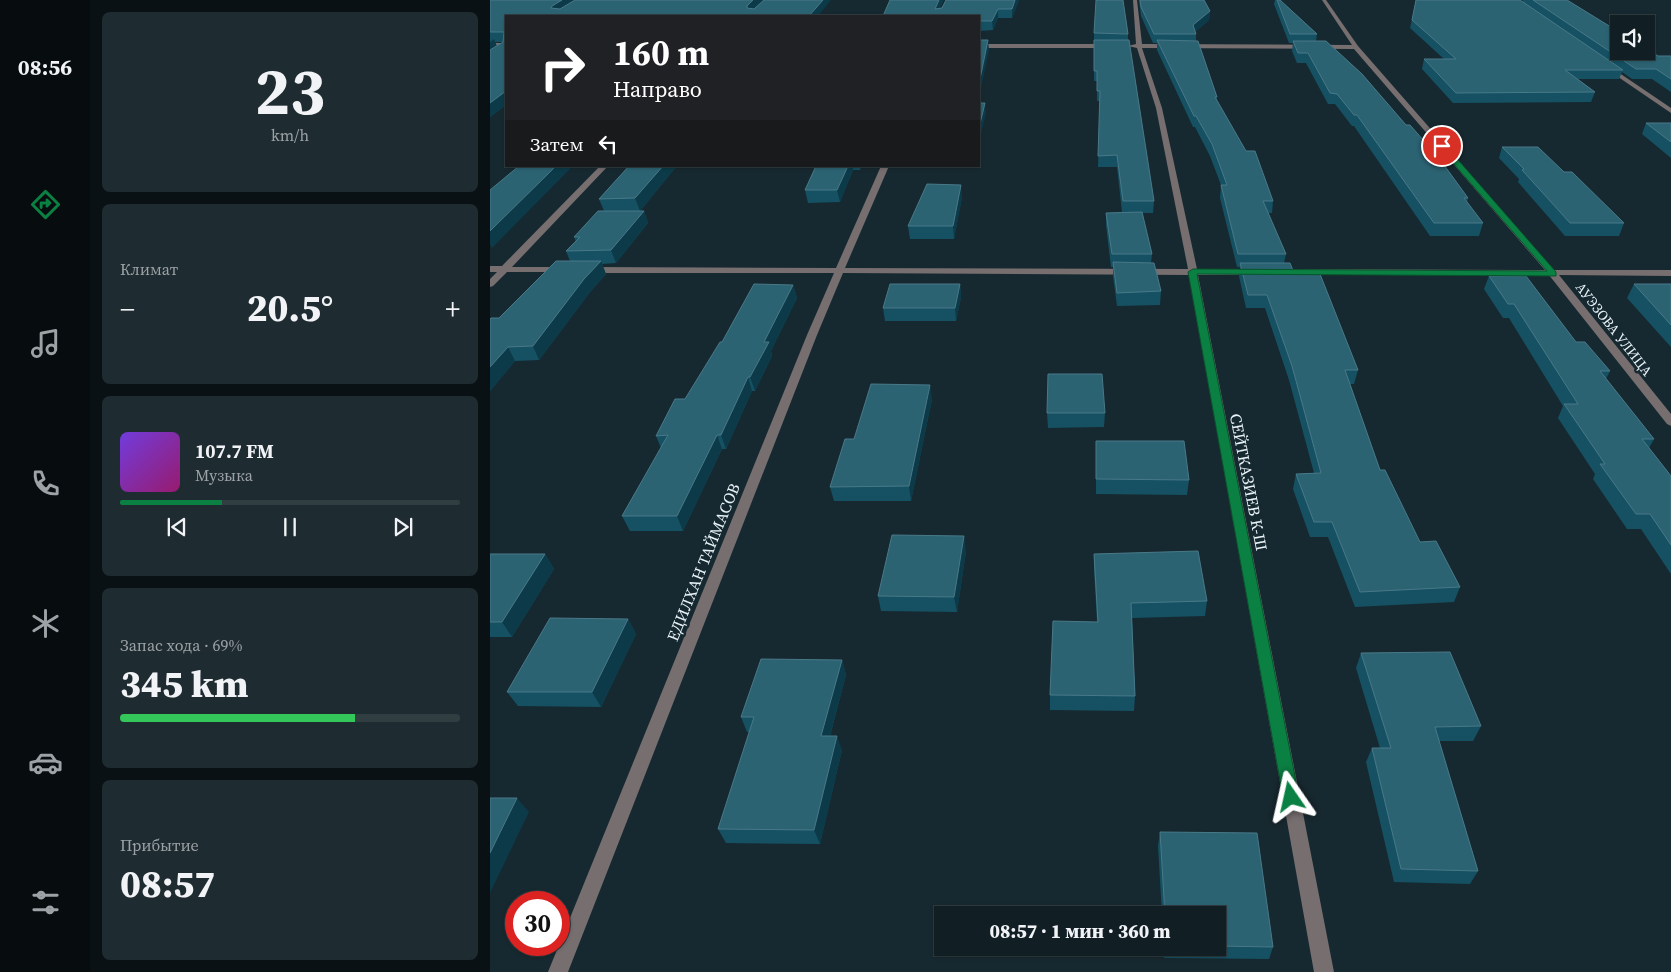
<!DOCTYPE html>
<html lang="ru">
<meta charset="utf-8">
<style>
:root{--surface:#111f24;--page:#1e2c31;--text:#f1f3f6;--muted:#9ca2a6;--line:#303d41;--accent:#0b8043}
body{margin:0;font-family:"Source Serif 4",serif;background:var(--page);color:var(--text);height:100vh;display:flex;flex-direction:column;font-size:19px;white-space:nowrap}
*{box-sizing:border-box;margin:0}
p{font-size:16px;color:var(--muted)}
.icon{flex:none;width:28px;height:28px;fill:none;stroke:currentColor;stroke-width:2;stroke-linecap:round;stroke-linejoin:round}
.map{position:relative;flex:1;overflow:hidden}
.sheet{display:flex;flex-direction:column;gap:12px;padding:12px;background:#091114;width:400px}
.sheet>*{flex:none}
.top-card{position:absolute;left:15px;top:15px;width:475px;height:152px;border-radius:0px;box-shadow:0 1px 4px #0004,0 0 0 1px var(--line);background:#202124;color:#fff;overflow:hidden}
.controls{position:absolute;left:1120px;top:15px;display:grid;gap:10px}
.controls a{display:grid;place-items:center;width:45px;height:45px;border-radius:0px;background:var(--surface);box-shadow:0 1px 4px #0004,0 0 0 1px var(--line);font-size:25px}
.speed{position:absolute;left:15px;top:891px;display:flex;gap:10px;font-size:25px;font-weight:700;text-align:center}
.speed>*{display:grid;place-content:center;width:65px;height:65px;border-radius:50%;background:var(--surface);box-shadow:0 1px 4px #0004,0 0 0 1px var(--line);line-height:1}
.speed .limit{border:8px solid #d22;background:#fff;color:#111}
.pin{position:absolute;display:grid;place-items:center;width:42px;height:42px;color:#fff;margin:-21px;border:2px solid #fff;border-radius:50%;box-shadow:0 1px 5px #0007}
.me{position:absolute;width:55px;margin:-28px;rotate:349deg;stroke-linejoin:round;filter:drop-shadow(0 0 4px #0008)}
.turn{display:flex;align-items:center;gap:18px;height:105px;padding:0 25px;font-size:22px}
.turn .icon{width:65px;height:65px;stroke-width:2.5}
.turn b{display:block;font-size:35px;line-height:42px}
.then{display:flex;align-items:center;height:48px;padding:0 25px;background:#0003;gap:10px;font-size:19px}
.big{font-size:38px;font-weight:800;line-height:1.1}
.sheet .widget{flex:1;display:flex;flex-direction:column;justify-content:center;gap:8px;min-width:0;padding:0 18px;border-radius:8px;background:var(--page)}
.sheet .dial{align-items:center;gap:0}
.dial b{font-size:65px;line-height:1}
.song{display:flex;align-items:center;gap:15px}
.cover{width:60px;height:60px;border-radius:8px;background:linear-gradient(135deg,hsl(260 70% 55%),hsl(320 70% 35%))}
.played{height:5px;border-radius:2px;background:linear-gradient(90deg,var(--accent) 30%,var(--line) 30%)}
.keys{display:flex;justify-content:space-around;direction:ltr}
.heat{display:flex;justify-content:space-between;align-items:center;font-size:28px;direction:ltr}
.charge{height:8px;border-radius:4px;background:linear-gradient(90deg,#34c759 69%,var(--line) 0)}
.trip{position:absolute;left:444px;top:906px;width:292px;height:50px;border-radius:0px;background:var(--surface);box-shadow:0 1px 4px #0004,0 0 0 1px var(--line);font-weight:800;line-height:50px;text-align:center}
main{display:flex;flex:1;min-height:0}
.tabs{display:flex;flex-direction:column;width:90px;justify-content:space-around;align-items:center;background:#070c0e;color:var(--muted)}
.tabs .icon{width:35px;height:35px}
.tabs .current{color:var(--accent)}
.tabs b{font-size:22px;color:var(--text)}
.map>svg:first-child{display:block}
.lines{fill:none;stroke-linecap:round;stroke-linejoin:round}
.minor{fill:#776e70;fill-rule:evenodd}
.wall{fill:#155163;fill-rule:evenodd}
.shaded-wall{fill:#0c3a48}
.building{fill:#2c6373;stroke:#497988}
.route{fill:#0b8043;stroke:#07532c}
.labels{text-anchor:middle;stroke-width:5;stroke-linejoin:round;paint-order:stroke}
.far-street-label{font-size:14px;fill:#e8f3f8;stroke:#172930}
.street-label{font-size:16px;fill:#e8f3f8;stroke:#172930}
</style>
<main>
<nav class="tabs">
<b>08:56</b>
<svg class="icon current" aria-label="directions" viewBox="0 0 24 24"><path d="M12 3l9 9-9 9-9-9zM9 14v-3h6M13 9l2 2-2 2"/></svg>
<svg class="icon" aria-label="music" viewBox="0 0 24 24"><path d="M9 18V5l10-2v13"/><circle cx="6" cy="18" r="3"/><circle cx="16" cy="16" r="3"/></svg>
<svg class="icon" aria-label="phone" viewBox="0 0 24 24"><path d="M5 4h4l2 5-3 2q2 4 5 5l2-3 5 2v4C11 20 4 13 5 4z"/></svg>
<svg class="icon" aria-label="climate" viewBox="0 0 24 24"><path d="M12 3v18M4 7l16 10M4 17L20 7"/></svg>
<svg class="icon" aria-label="car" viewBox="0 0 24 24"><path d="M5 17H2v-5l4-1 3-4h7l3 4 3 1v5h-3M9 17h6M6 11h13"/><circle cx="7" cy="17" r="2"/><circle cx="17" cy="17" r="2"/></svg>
<svg class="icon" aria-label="filters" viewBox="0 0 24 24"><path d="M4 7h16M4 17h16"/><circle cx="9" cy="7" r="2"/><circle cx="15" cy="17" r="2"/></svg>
</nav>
<section class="sheet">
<div class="widget dial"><b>23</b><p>km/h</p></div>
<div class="widget"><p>Климат</p>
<div class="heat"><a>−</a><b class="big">20.5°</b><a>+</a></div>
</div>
<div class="widget">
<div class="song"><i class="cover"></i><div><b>107.7 FM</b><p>Музыка</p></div></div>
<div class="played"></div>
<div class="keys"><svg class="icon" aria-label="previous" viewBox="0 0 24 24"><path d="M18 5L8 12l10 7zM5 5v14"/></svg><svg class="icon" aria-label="pause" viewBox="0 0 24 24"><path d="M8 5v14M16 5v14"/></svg><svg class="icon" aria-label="next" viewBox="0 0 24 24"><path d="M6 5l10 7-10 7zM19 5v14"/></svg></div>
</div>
<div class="widget"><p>Запас хода · 69%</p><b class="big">345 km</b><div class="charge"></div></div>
<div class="widget"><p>Прибытие</p><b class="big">08:57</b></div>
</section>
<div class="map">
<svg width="1181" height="972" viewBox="0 0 1181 972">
<rect width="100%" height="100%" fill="#172930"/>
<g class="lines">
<!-- minor -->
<g class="minor">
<polygon points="643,0 647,0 652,44 862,45 832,0 836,0 868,46 1064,270 1181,270 1181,276 1069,275 1181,414 1181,426 1177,424 1059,275 784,274 782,272 787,269 1055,270 864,49 652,48 672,108 707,269 765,269 770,272 765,275 708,275 844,972 824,972 699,275 353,273 327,335 78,972 58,972 317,335 344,273 97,273 92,270 97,267 346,268 391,166 399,166 355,268 698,269 666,108 647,48 638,46 646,44"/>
<rect x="0" y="43" width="16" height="4"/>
<polygon points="489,44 621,44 624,46 621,48 489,48"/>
<polygon points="1115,66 1119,66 1181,108 1181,113 1115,68"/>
<polygon points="110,166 118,166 22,267 75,267 80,270 78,272 17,272 3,286 0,287 0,279 7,272 0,272 0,266 12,266"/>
</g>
</g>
<!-- wall -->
<g class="wall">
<path d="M0,0L16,16V105L0,117ZM5,42H13L7,46Z"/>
<polygon points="456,0 529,0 522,18 508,18 503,30 489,31 489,16 450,8 452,8"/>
<polygon points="649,0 714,0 720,11 719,20 706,31 706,41 727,97 726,100 783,201 782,213 778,213 796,254 794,263 804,273 868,370 864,384 860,384 890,470 930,542 970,587 964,602 865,607 838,537 820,537 803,489 806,474 824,473 799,380 775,308 756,308 749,276 750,267 747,267 730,198 731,185 720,156 705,127 703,127 667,50 667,43 663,43 651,16"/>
<polygon points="785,0 790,0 827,34 826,41 978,198 977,202 993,223 989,236 940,236 864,126 862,126 845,104 838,104 816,63 807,63 802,51 803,43 799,43 784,4"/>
<polygon points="926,0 1032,2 1033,0 1077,0 1168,56 1181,56 1181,92 1162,79 1142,79 1132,72 1129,79 1088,79 1105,92 1101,102 963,103 932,69 934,59 954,59 920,28"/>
<polygon points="604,33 638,34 638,40 664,201 663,213 652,213 662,254 661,263 671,291 670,305 627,306 623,276 623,267 621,267 616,225 616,213 632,212 627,167 608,167 610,101 607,101 607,81 604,81"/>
<polygon points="1156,123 1181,123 1181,158 1152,134"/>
<polygon points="1012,147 1074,172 1134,223 1129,236 1075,236 1028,182 1029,179 1009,158"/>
<polygon points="139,166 199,166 198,168 185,168 150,211 154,211 158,223 126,263 112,264 116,274 100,292 49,360 25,361 0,391 9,318 80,261 76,251 86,242 84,237 114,211 109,199"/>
<polygon points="326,166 371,166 370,170 363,170 350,202 318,203 315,190"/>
<polygon points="472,197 464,239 420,239 418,226"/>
<polygon points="999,276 1086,342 1120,371 1116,379 1164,439 1159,448 1181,476 1181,574 1151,529 1137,529 1103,479 1105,474 1068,418 1073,406 1019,318 1013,318 994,289"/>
<polygon points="470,284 471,297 466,321 395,321 393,308"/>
<polygon points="1144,284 1181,284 1181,347 1137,298"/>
<polygon points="303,285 307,298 281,351 282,356 265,391 262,391 236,449 232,449 193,531 140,531 132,516 171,448 166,436 195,399 232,342"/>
<polygon points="442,399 421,501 344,501 340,487 364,439"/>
<polygon points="557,413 615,413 614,427 558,428"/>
<polygon points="606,441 699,480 697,495 606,494"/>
<polygon points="476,551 467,612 391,611 388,596"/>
<polygon points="0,554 55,554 64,569 22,637 0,637"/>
<polygon points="604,554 717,601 715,616 642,618 645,696 644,711 560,710 560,695 607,622 604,569"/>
<polygon points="138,619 146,634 111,707 28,706 17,692"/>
<polygon points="871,653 991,726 983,741 949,741 988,871 980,884 904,882 876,762 882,748 890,748 866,668"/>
<polygon points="352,660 356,675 340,736 352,750 330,844 236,843 228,829 260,732 257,732 251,717"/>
<polygon points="670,832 783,947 779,959 674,958 674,948 728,948 728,915 672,915 668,846"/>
</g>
<!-- shaded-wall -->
<g class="shaded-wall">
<polygon points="72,0 89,0 65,14 61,8 62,6"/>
<polygon points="263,0 274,0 259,15 257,8 257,6"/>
<polygon points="333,0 341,0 328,16 319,16"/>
<polygon points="449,0 454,0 446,16 445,9"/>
<polygon points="525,0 529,0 522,18 522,9"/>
<polygon points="508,9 508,18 503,30 502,21"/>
<polygon points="720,11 719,20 703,34 703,25"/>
<polygon points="4,39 8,49 0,54 0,42"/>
<polygon points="498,40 499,50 489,99 489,84"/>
<polygon points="16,91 16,105 0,117 0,103"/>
<polygon points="495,103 496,114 489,143 489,128"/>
<polygon points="66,166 83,166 70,179 2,248 0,244 0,231"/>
<polygon points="173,166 184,166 185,168 150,211 145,198"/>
<polygon points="358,166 363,166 363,170 350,202 347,190"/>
<polygon points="471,185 472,197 464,239 463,226"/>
<polygon points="154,211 158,223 126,263 121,250"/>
<polygon points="111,261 116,274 100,292 49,360 43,346 94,279"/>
<polygon points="470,284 471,297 466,321 465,308"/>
<polygon points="303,285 307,298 281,351 282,356 265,391 260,377 274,342"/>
<polygon points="18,347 25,361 0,391 0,367"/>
<polygon points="258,377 262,391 236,449 231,435"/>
<polygon points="440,385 442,399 421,501 419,486"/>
<polygon points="227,435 232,449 193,531 187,516"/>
<polygon points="474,536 476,551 467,612 464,597"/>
<polygon points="55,554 64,569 22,637 12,622"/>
<polygon points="138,619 146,634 111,707 102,692"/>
<polygon points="352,660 356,675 336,750 331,736"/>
<polygon points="347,736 352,750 330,844 324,830"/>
<polygon points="27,798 39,812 0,893 0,853"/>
</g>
<!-- building -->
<g class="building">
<polygon points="0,0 72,0 62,6 61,8 70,9 85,0 263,0 257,6 257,8 264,9 274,0 333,0 319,16 16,16 16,91 0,103 0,50 13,42 14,32 0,32"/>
<polygon points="400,0 449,0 445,9 452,8 456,0 525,0 522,9 508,9 502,21 489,21 489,16 393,16"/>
<polygon points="606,0 633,0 638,34 604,33"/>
<polygon points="650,0 714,0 720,11 703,25 706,34 664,34 651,7"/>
<polygon points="787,0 790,0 827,34 800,34"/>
<polygon points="926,0 1030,0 1133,70 1075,70 1105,92 966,93 934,59 966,59 922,20"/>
<polygon points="1043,0 1077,0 1129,32 1129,51 1156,51 1156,48 1168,56 1181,56 1181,79 1166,69 1146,69"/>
<polygon points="489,40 498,40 489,84"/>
<polygon points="604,40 639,40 664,201 633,201 627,155 608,156 610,91 607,91 607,71 604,71"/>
<polygon points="667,40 708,41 727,97 725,97 756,151 765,151 783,201 773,201 796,254 748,254 731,185 737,185 722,144 706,116 704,116"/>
<polygon points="803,41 836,41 872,74 916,125 920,125 949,158 978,198 974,198 993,223 944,223 867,115 864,115 847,94 840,93 818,53 808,53"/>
<polygon points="489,103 495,103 489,128"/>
<polygon points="1156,123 1181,123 1181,142"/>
<polygon points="1012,147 1048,147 1074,172 1082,172 1134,223 1080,223 1032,170 1034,169"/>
<polygon points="29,166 66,166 0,231 0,190"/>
<polygon points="139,166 173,166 145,198 109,199"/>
<polygon points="326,166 358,166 347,190 315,190"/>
<polygon points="437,184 471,185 463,226 418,226"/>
<polygon points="108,211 154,211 121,250 76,251 90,237 84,237"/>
<polygon points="652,212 662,254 622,254 616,213"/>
<polygon points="66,261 111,261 94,279 43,346 18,347 0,367 0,319 1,318 9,318"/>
<polygon points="623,262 664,263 671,291 627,293"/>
<polygon points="750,263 800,263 804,273 830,274 868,370 855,370 890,470 895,470 930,542 946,541 970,587 870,592 842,522 824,522 806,474 831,473 802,366 777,295 758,295"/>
<polygon points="999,276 1036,276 1086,342 1095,342 1120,371 1110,371 1164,439 1152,439 1181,476 1181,545 1160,514 1146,514 1110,464 1115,464 1074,404 1088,404 1024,304 1018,304"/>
<polygon points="264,284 303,285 274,342 279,342 260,377 258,377 231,435 227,435 187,516 132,516 178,435 166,436 185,399 195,399 230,342 232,342"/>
<polygon points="400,284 470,284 465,308 393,308"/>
<polygon points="1144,284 1181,284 1181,325"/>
<polygon points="558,374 612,374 615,413 557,413"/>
<polygon points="381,384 440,385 419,486 340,487 355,439 364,439"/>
<polygon points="606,441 694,441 699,480 606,479"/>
<polygon points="402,535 474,536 464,597 388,596"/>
<polygon points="708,551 717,601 641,603 645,696 560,695 563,621 608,622 604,554"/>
<polygon points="0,554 55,554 12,622 0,622"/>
<polygon points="60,618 138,619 102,692 17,692"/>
<polygon points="960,652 991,726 945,727 988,871 911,869 882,748 901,748 871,653"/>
<polygon points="271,659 352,660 331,736 347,736 324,830 228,829 264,717 251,717"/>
<polygon points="0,798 27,798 0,853"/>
<polygon points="670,832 767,833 783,947 728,946 728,915 675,915"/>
</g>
<!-- route -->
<polygon class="route" points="950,145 955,145 1066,272 1066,276 707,274 809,797 807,802 801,804 796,802 793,797 698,272 703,269 1057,271 950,148"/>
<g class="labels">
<!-- far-street labels -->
<g class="far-street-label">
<text transform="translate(1124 329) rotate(52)" y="5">АУЭЗОВА УЛИЦА</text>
</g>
<!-- street labels -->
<g class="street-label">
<text transform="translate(759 482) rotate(79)" y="6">СЕЙТКАЗИЕВ К-Ш</text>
<text transform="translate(213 562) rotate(-68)" y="6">ЕДИЛХАН ТАЙМАСОВ</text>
</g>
</g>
</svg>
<div class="controls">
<a><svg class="icon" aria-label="sound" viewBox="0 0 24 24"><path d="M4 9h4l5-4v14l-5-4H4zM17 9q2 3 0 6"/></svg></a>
</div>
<div class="speed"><div class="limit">30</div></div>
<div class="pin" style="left:952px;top:146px;background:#d93025"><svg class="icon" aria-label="arrive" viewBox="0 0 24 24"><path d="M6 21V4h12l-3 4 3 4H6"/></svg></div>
<svg class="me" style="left:801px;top:797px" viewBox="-20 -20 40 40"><path d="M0-17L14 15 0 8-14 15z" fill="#0b8043" stroke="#fff" stroke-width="4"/></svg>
<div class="trip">08:57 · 1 мин · 360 m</div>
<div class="top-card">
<div class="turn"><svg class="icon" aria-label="right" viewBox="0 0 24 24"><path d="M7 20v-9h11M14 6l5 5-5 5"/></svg><div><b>160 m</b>Направо</div></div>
<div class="then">Затем<svg class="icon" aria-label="left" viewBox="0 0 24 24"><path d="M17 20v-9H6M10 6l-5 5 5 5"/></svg></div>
</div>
</div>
</main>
